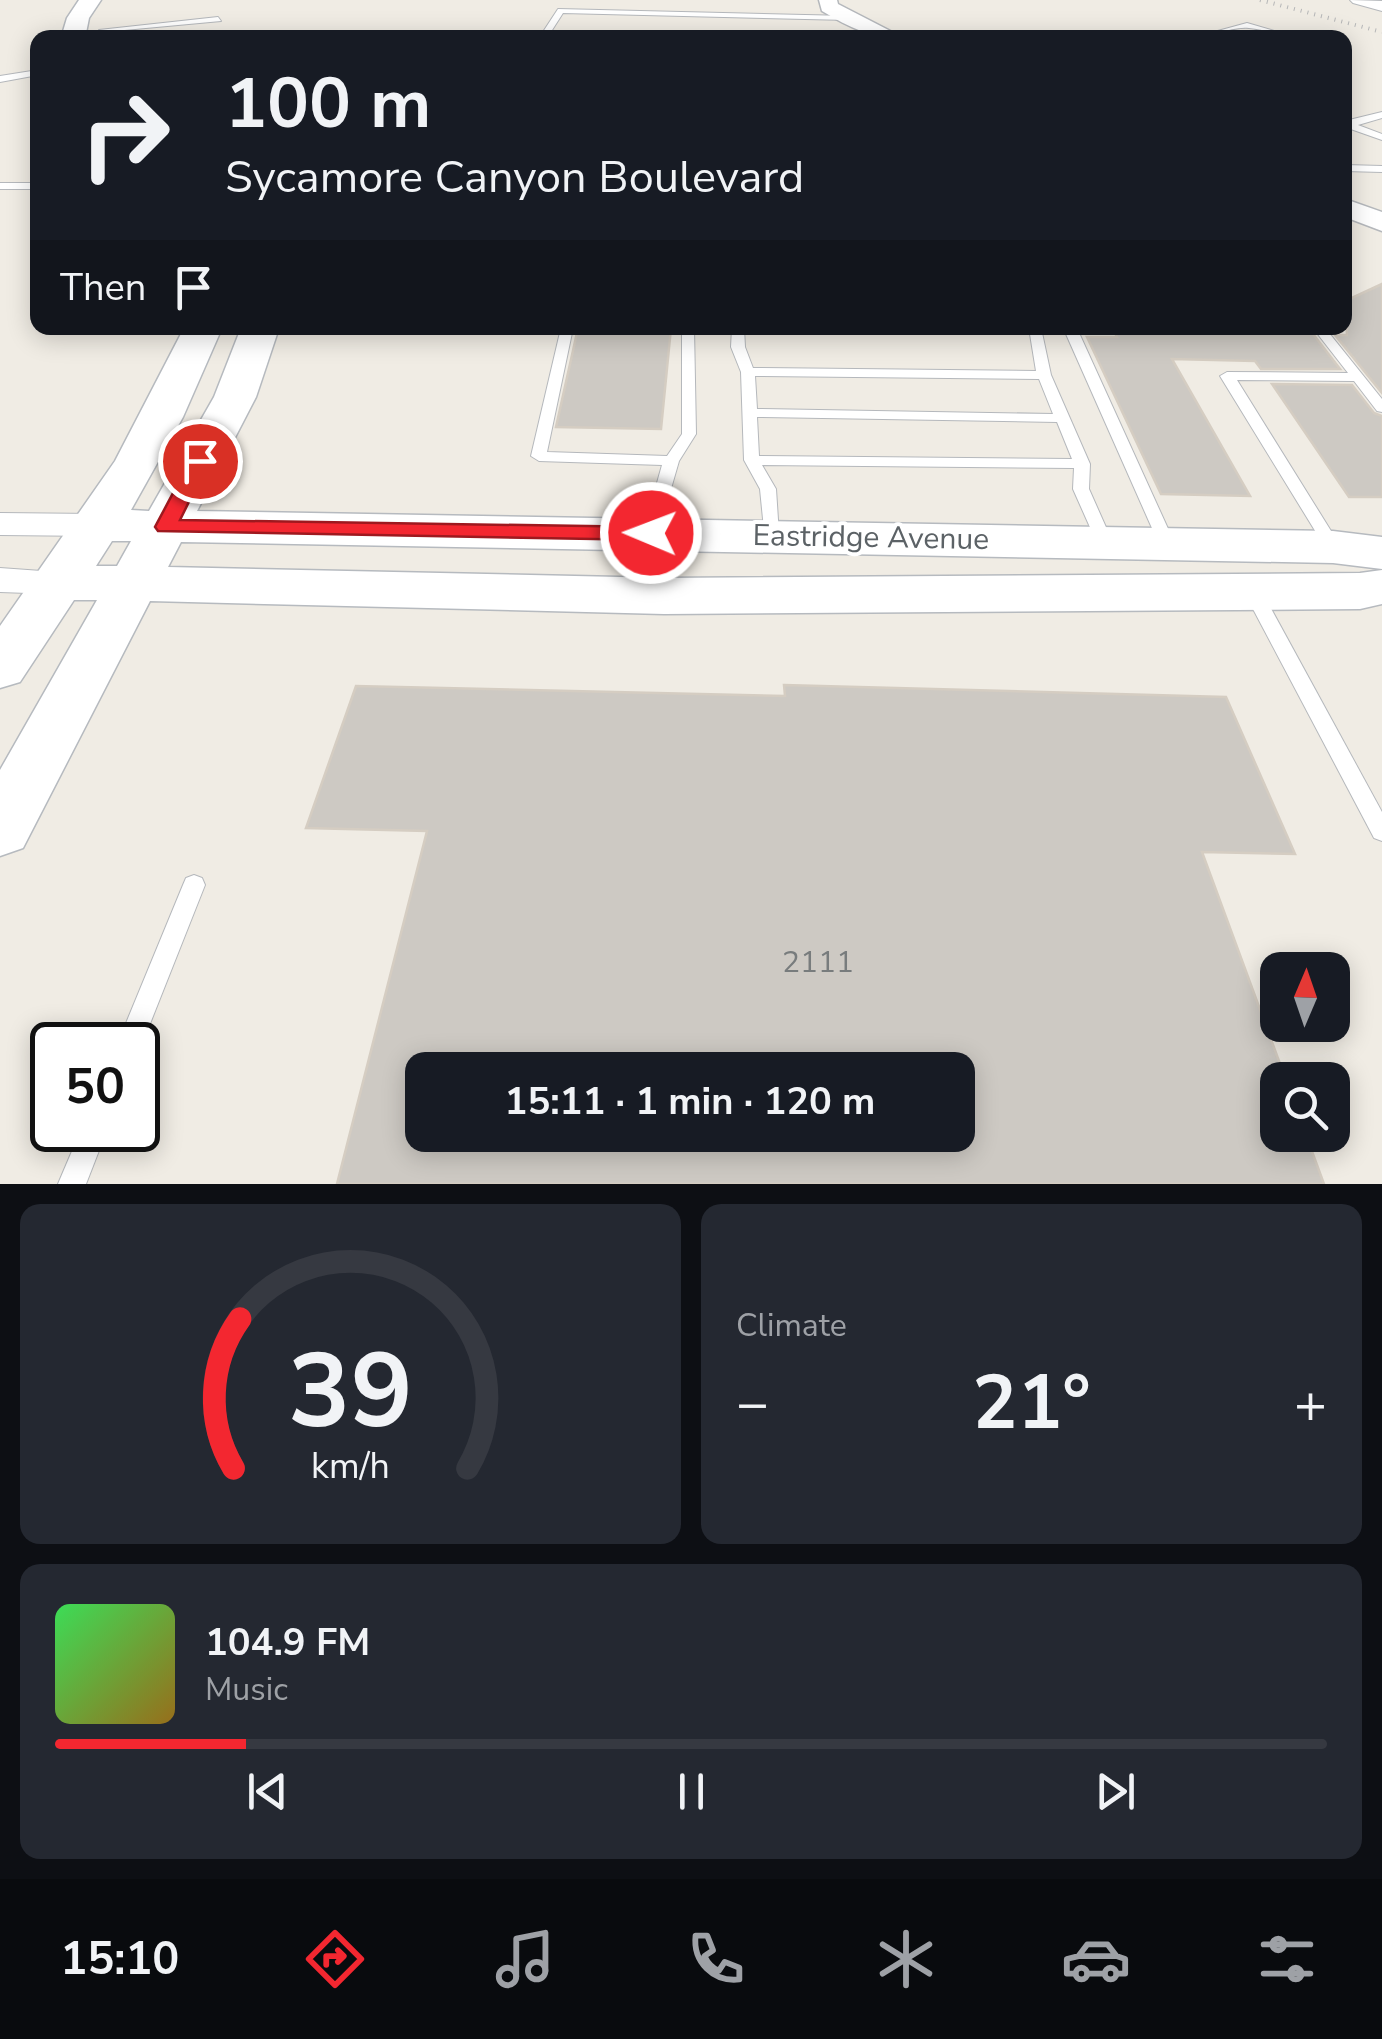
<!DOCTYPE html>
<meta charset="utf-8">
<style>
:root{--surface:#171b24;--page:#242831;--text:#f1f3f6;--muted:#9ea1a6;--line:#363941;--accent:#f32730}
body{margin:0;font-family:"Nunito Sans",sans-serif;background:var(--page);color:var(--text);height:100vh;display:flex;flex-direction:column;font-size:38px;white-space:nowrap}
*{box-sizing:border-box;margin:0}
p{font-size:32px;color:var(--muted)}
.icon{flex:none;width:55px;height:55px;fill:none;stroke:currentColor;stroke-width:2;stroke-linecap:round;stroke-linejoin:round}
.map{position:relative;height:1184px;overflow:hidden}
.side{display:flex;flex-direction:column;gap:20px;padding:20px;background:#0d0f14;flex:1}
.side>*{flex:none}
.top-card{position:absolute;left:30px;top:30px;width:1322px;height:305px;border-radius:20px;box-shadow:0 5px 25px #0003;background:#171b24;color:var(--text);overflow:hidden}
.needle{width:65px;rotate:2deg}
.controls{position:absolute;left:1260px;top:952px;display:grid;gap:20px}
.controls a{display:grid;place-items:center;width:90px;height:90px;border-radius:20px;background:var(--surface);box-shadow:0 5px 25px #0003;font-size:50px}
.speed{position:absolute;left:30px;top:1022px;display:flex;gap:20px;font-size:50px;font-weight:700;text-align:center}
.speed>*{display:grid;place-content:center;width:130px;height:130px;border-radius:50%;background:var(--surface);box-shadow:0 5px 25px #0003;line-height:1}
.speed .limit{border:5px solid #111;border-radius:15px;background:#fff;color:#111}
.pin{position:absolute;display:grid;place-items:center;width:85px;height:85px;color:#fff;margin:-42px;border:5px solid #fff;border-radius:50%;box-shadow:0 2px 10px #0007}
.me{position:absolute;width:110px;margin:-55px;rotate:271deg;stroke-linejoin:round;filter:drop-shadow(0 0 8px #0008)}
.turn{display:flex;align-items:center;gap:35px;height:210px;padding:0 30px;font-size:45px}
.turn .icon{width:130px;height:130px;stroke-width:2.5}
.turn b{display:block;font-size:70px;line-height:85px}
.then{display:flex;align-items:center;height:95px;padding:0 30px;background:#0003;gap:20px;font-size:38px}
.big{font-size:75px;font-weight:700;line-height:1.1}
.side .tile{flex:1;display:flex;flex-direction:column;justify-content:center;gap:15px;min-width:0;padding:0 35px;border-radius:20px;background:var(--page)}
.side .dial{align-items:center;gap:0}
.dial svg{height:260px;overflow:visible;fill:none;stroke:var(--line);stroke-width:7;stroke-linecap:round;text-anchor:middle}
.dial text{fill:var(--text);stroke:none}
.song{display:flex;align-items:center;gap:30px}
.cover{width:120px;height:120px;border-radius:15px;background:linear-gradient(135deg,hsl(130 70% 55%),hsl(40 70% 35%))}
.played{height:10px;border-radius:5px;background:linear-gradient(90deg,var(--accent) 15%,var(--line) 15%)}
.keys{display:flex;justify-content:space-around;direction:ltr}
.heat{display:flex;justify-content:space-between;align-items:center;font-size:55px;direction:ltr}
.side .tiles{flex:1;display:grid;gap:20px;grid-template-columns:1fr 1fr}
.tile:last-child{grid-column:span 2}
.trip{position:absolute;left:405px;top:1052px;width:570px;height:100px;border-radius:20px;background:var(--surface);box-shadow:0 5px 25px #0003;font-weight:700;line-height:100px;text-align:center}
.dock{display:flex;height:160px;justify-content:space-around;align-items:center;background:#090b0e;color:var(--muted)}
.dock .icon{width:70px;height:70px}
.dock .on{color:var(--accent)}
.dock b{font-size:45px;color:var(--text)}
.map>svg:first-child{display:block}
.building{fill:#cdc9c3;stroke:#d5cdc2;stroke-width:2.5;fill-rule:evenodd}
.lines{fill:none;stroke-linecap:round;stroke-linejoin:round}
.service-casing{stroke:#b5b8bc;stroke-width:2}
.minor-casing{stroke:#b5b8bc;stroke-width:2}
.tertiary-casing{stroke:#b5b8bc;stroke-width:3}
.secondary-casing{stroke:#b6babf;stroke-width:3}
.service{fill:#fff;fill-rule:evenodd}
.minor{fill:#fff;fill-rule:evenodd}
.tertiary{fill:#fff;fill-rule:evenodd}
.secondary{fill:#fff;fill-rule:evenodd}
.rail{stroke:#b5b6b7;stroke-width:4;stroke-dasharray:1 6;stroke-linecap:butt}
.route{fill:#f32730;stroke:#9e191f;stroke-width:2.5}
.labels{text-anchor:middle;stroke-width:8;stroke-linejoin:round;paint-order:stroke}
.street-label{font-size:30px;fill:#5c6266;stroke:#fff}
.near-number-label{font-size:30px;fill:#787c7d}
</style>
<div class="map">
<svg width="1382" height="1184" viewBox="0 0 1382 1184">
<rect width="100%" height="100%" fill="#f0ece4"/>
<!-- building -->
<g class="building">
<polygon points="1382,284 1382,393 1335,335 1347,335 1345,301"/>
<polygon points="578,328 671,328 661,429 556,427"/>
<polygon points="1114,331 1313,334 1340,369 1261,369 1255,361 1172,359 1250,496 1161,494 1087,337 1117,337"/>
<polygon points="1272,384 1352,385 1374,413 1382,416 1382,497 1349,497"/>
<path d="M784,685L1226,697L1295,854L1202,852L1286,1080H1278V1135H1306L1324,1184H337L427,831L306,828L356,686L785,696ZM422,1070H958V1135H422Z"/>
</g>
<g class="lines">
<defs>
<g id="service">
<polygon points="558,9 848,16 852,18 848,20 563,13 547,38 539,38"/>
<polygon points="218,17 221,21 103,32 99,30"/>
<path d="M1247,23L1298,38C1280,38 1266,29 1249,28C1231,26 1211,38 1192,38Z"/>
<polygon points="885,32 888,36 861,38"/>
<polygon points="38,70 38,75 0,82 0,76"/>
<polygon points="1382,112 1382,118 1358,125 1382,134 1382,140 1345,127 1345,121"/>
<polygon points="38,120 38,126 32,126 32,122"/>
<polygon points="1345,165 1382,166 1382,172 1345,171"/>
<rect x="0" y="183" width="38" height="6"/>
<polygon points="561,328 573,328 547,452 667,456 682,434 682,328 694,328 696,434 679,461 657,537 651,538 643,533 662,465 539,461 531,456"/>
<path d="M732,328H744L745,347L753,368L1036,371L1029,328H1041L1051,375L1090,464L1089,489L1113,543L1105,548L1097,543L1073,489L1074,468L762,465L776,489L779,535L771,540L765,539L760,489L744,460L741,372L731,347ZM755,376L1039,379L1053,414L757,409ZM757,417L1057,422L1072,459L759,456Z"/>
<polygon points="1075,328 1090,328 1080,335 1175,544 1173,548 1161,548 1159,544 1066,334"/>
<polygon points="1313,328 1325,328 1382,399 1382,412 1377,411 1354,381 1237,380 1341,547 1333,552 1325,547 1220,376 1227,372 1348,373"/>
<polygon points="1253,586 1262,592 1382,812 1382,841 1374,838 1244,592"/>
<polygon points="194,875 202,878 205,885 138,1054 138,1045 117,1045 183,885 186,878"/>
<polygon points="81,1130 107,1130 86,1184 58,1184"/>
</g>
<g id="minor">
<polygon points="1350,0 1382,1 1382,11 1353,3"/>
<polygon points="0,513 95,514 107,517 112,525 107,533 95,536 0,535"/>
<polygon points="0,568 69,573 75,582 69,591 56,594 0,592"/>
</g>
<g id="tertiary">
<path d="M819,0H837L838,4L904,38C871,38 850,28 822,11Z"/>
<polygon points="1345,199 1382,212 1382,231 1345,217"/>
</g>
<g id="secondary">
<polygon points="79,0 101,0 89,18 85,38 61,38 67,18"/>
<path d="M184,328H222L183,417L131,510L149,511L214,397L241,328H279L256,397L197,511L1333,531L1382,537V569L1333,563L181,542L168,567L664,578L1360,573L1382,570V604L1360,609L664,614L150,601L23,848L0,856V770L97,600H74L20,682L0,688V626L115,461ZM112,541H131L117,566H96Z"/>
</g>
</defs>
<!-- service casing -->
<use href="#service" class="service-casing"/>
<!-- minor casing -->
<use href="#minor" class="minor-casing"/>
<!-- tertiary casing -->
<use href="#tertiary" class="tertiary-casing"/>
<!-- secondary casing -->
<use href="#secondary" class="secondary-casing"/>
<!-- service -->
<use href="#service" class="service"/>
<!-- minor -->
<use href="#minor" class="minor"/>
<!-- tertiary -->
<use href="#tertiary" class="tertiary"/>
<!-- secondary -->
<use href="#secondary" class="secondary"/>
<!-- rail -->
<polyline class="rail" points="1260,0 1382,32"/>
</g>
<!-- route -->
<polygon class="route" points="200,455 209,461 180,520 651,527 662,533 651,540 158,531 155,527 190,461"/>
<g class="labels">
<!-- street labels -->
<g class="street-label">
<text transform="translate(871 537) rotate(1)" y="10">Eastridge Avenue</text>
</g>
<!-- near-number labels -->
<g class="near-number-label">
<text x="818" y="972">2111</text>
</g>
</g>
</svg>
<div class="controls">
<a><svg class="needle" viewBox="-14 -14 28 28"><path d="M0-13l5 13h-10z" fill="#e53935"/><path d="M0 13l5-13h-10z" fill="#9ea1a6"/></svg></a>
<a><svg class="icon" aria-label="search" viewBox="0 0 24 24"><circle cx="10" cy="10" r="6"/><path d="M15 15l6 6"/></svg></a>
</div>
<div class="speed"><div class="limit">50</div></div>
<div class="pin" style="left:200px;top:461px;background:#d93025"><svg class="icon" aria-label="arrive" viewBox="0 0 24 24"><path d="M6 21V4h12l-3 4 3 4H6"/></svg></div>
<svg class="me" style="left:651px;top:533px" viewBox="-20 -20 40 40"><circle r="17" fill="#f32730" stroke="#fff" stroke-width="3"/><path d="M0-11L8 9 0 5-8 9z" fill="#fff"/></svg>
<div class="trip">15:11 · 1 min · 120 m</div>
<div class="top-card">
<div class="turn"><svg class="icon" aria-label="right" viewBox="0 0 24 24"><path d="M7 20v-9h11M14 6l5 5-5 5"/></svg><div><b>100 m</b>Sycamore Canyon Boulevard</div></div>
<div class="then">Then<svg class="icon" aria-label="arrive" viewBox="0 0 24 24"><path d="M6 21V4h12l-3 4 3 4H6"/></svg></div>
</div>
</div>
<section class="side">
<div class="tiles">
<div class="tile dial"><svg viewBox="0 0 100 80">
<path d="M14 69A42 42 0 1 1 86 69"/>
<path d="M14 69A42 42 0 0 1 16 23" stroke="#f32730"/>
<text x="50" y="56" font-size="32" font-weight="700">39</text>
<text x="50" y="72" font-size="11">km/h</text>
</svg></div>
<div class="tile"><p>Climate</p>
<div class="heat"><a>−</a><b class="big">21°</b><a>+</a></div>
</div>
<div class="tile">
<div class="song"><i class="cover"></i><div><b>104.9 FM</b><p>Music</p></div></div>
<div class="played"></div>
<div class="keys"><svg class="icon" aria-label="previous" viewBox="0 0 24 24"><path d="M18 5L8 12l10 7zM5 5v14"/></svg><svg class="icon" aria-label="pause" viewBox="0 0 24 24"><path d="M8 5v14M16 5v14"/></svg><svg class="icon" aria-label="next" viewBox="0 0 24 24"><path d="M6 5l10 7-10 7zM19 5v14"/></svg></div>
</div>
</div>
</section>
<nav class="dock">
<b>15:10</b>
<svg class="icon on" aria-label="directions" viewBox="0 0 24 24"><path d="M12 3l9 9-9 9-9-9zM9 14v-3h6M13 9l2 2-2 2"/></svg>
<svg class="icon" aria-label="music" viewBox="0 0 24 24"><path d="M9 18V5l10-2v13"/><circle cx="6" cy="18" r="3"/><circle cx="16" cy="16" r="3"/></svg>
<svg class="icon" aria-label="phone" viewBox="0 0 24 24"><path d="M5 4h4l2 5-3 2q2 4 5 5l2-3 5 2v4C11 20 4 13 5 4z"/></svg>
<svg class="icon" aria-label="climate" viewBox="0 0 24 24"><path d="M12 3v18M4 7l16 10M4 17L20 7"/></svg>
<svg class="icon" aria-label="car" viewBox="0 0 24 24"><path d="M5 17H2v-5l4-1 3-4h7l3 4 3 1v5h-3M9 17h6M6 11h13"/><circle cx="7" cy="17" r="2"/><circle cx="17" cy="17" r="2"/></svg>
<svg class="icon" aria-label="filters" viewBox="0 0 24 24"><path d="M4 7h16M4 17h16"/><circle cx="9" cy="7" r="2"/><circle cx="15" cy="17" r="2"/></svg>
</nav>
